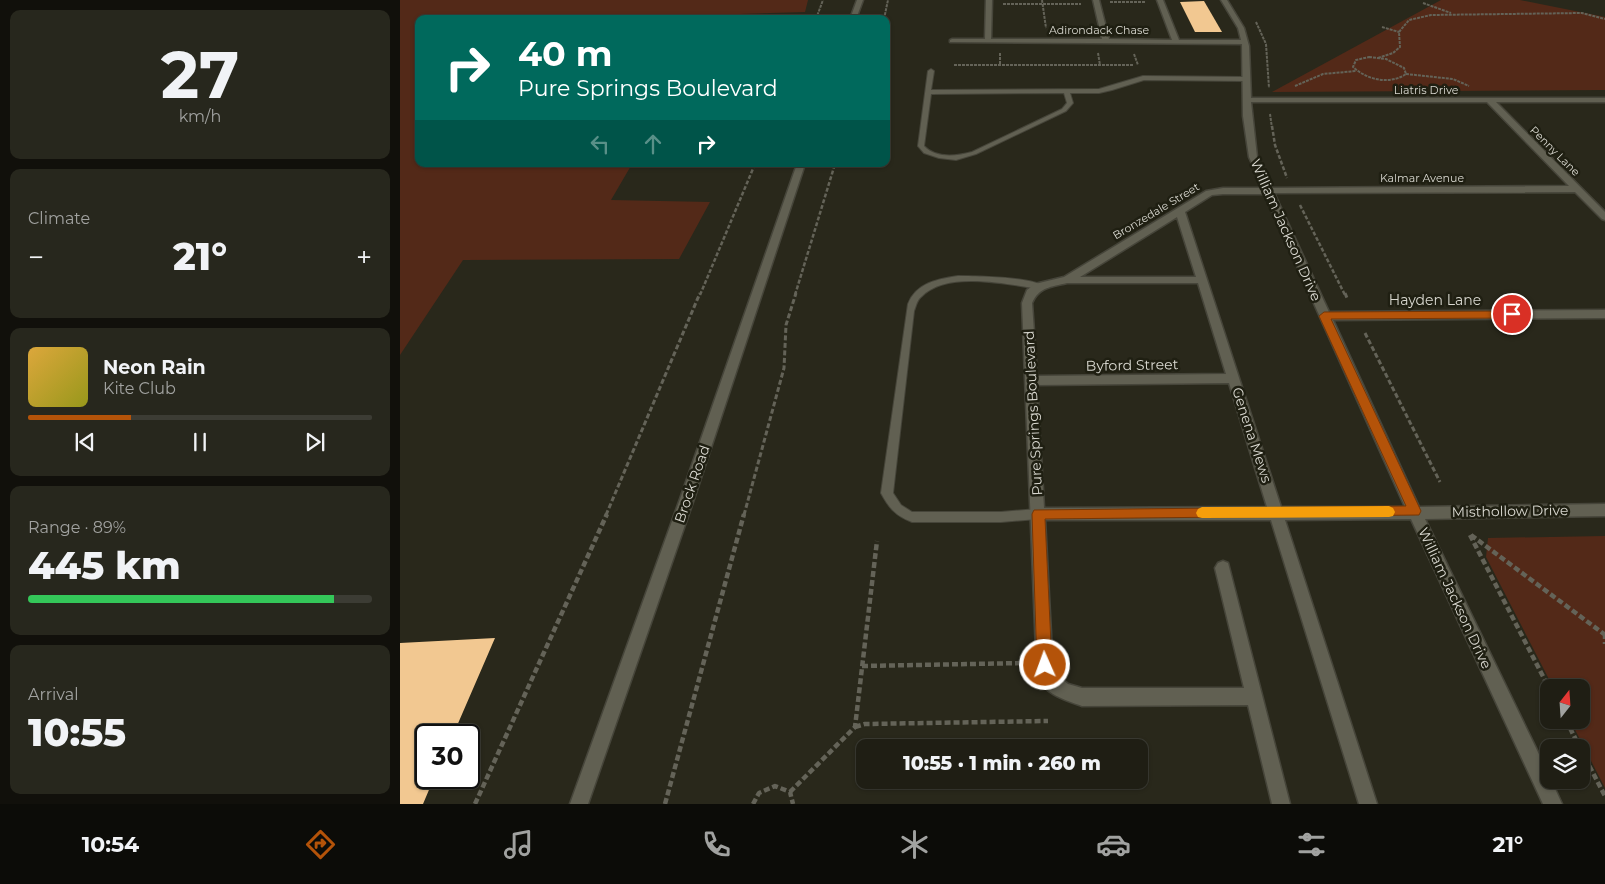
<!DOCTYPE html>
<meta charset="utf-8">
<style>
:root{--surface:#1f1e14;--page:#27271d;--text:#f1f3f6;--muted:#a1a2a0;--line:#3c3c34;--accent:#b45309}
body{margin:0;font-family:Montserrat,sans-serif;background:var(--page);color:var(--text);height:100vh;display:flex;flex-direction:column;font-size:19px;white-space:nowrap}
*{box-sizing:border-box;margin:0}
p{font-size:16px;color:var(--muted)}
.icon{flex:none;width:28px;height:28px;fill:none;stroke:currentColor;stroke-width:2;stroke-linecap:round;stroke-linejoin:round}
.map{position:relative;flex:1;overflow:hidden}
.sheet{display:flex;flex-direction:column;gap:10px;padding:10px;background:#11100b;width:400px}
.sheet>*{flex:none}
.hud{position:absolute;left:15px;top:15px;width:475px;height:152px;border-radius:10px;box-shadow:0 1px 4px #0004,0 0 0 1px var(--line);background:#00695c;color:#fff;overflow:hidden}
.needle{width:32px;rotate:17deg}
.controls{position:absolute;left:1140px;top:679px;display:grid;gap:10px}
.controls a{display:grid;place-items:center;width:50px;height:50px;border-radius:10px;background:var(--surface);box-shadow:0 1px 4px #0004,0 0 0 1px var(--line);font-size:25px}
.speed{position:absolute;left:15px;top:724px;display:flex;gap:10px;font-size:25px;font-weight:700;text-align:center}
.speed>*{display:grid;place-content:center;width:65px;height:65px;border-radius:50%;background:var(--surface);box-shadow:0 1px 4px #0004,0 0 0 1px var(--line);line-height:1}
.speed .limit{border:2px solid #111;border-radius:8px;background:#fff;color:#111}
.pin{position:absolute;display:grid;place-items:center;width:42px;height:42px;color:#fff;margin:-21px;border:2px solid #fff;border-radius:50%;box-shadow:0 1px 5px #0007}
.me{position:absolute;width:55px;margin:-28px;rotate:358deg;stroke-linejoin:round;filter:drop-shadow(0 0 4px #0008)}
.turn{display:flex;align-items:center;gap:18px;height:105px;padding:0 20px;font-size:22px}
.turn .icon{width:65px;height:65px;stroke-width:2.5}
.turn b{display:block;font-size:35px;line-height:42px}
.lanes{display:flex;align-items:center;height:48px;padding:0 20px;background:#0003;justify-content:center;gap:25px;direction:ltr}
.lanes .off{opacity:.35}
.big{font-size:38px;font-weight:800;line-height:1.1}
.sheet .card{flex:1;display:flex;flex-direction:column;justify-content:center;gap:8px;min-width:0;padding:0 18px;border-radius:10px;background:var(--page)}
.sheet .dial{align-items:center;gap:0}
.dial b{font-size:65px;line-height:1}
.song{display:flex;align-items:center;gap:15px}
.cover{width:60px;height:60px;border-radius:8px;background:linear-gradient(135deg,hsl(40 70% 55%),hsl(60 70% 35%))}
.played{height:5px;border-radius:2px;background:linear-gradient(90deg,var(--accent) 30%,var(--line) 30%)}
.keys{display:flex;justify-content:space-around;direction:ltr}
.heat{display:flex;justify-content:space-between;align-items:center;font-size:28px;direction:ltr}
.charge{height:8px;border-radius:4px;background:linear-gradient(90deg,#34c759 89%,var(--line) 0)}
.trip{position:absolute;left:456px;top:739px;width:292px;height:50px;border-radius:10px;background:var(--surface);box-shadow:0 1px 4px #0004,0 0 0 1px var(--line);font-weight:800;line-height:50px;text-align:center}
.menu{display:flex;height:80px;justify-content:space-around;align-items:center;background:#0c0c08;color:var(--muted)}
.menu .icon{width:35px;height:35px}
.menu .selected{color:var(--accent)}
.menu b{font-size:22px;color:var(--text)}
main{display:flex;flex:1;min-height:0}
.map>svg:first-child{display:block}
.green{fill:#532918}
.building{fill:#f2c891}
.lines{fill:none;stroke-linecap:round;stroke-linejoin:round}
.service-casing{stroke:#46453a;stroke-width:2}
.minor-casing{stroke:#46453a;stroke-width:3}
.secondary-casing{stroke:#46453a;stroke-width:3}
.path-far3{stroke:#646358;stroke-width:2;stroke-dasharray:3 1;stroke-linecap:butt}
.path-far2{stroke:#646358;stroke-width:2.5;stroke-dasharray:4 2;stroke-linecap:butt}
.path-far1{stroke:#646358;stroke-width:3;stroke-dasharray:5 2.5;stroke-linecap:butt}
.path{stroke:#646358;stroke-width:4.5;stroke-dasharray:6 3;stroke-linecap:butt}
.service{fill:#616052;fill-rule:evenodd}
.minor{fill:#616052;fill-rule:evenodd}
.secondary{fill:#616052;fill-rule:evenodd}
.route{fill:#b45309;stroke:#753606}
.slow{fill:#f59e0b}
.labels{text-anchor:middle;stroke-width:5;stroke-linejoin:round;paint-order:stroke}
.far-street-label{font-size:11px;fill:#d9d8d0;stroke:#1f1f12}
.street-label{font-size:14px;fill:#d9d8d0;stroke:#1f1f12}
</style>
<main>
<section class="sheet">
<div class="card dial"><b>27</b><p>km/h</p></div>
<div class="card"><p>Climate</p>
<div class="heat"><a>−</a><b class="big">21°</b><a>+</a></div>
</div>
<div class="card">
<div class="song"><i class="cover"></i><div><b>Neon Rain</b><p>Kite Club</p></div></div>
<div class="played"></div>
<div class="keys"><svg class="icon" aria-label="previous" viewBox="0 0 24 24"><path d="M18 5L8 12l10 7zM5 5v14"/></svg><svg class="icon" aria-label="pause" viewBox="0 0 24 24"><path d="M8 5v14M16 5v14"/></svg><svg class="icon" aria-label="next" viewBox="0 0 24 24"><path d="M6 5l10 7-10 7zM19 5v14"/></svg></div>
</div>
<div class="card"><p>Range · 89%</p><b class="big">445 km</b><div class="charge"></div></div>
<div class="card"><p>Arrival</p><b class="big">10:55</b></div>
</section>
<div class="map">
<svg width="1205" height="804" viewBox="0 0 1205 804">
<rect width="100%" height="100%" fill="#29281b"/>
<!-- green -->
<g class="green">
<polygon points="0,0 408,0 405,12 178,19 19,19 19,164 232,164 211,200 310,202 279,259 63,260 0,355"/>
<polygon points="1041,0 1120,0 1205,17 1205,90 872,92"/>
<polygon points="1205,536 1205,788 1170,720 1181,720 1181,688 1153,687 1086,557 1088,538"/>
</g>
<!-- building -->
<g class="building">
<polygon points="804,1 822,32 795,32 780,2"/>
<polygon points="95,638 53,735 26,735 26,778 34,778 23,804 0,804 0,643"/>
</g>
<g class="lines">
<defs>
<g id="service">
<path d="M531,69L534,71L531,90L699,89L743,76L847,77L850,79L847,81L744,80L712,90L699,93H670L673,103L666,111L576,154L556,160L539,158L524,153L518,146L528,71ZM664,93L667,103L662,109L572,152C557,156 536,159 524,146L531,94Z"/>
<path d="M558,276C574,276 632,277 643,286L639,289C607,284 546,270 521,297C517,300 516,306 514,311L493,493L501,505L512,512H601L638,509L642,510L644,514L642,518L638,519L601,522H512C496,516 489,508 481,493L508,304C516,283 538,279 558,276Z"/>
</g>
<path id="minor" d="M586,0H592L591,39H702L693,0H699L709,39L772,40L757,0H763L779,40H841L838,28L821,0H827L844,28L849,46L851,98H1205V102H1096L1205,212V220L1202,219L1175,192L874,193L929,312L1205,310V318L933,320L1019,507L1205,504V516L1025,519L1149,775V780H1151L1162,804H1143L1011,519L885,520L977,804H959L871,520H645L653,672L668,684L682,688H844L815,568L818,563L823,561L828,563L890,804H872L848,705L682,706C665,700 644,694 637,676L622,303L627,290L635,284L664,277L806,191L823,188H863L849,157L843,116L842,44L550,42V40L552,39H585ZM851,102H1087L1169,186L872,188L857,157ZM823,194H865L1005,507H881L785,212L812,195ZM777,217L796,277H680ZM667,283H798L826,374L637,376L632,303C639,287 651,287 667,283ZM829,383L867,507L644,508L637,385Z"/>
<g id="secondary">
<polygon points="457,0 463,0 456,19 450,19"/>
<polygon points="397,164 405,164 294,499 188,804 170,804 280,499"/>
</g>
</defs>
<!-- service casing -->
<use href="#service" class="service-casing"/>
<!-- minor casing -->
<use href="#minor" class="minor-casing"/>
<!-- secondary casing -->
<use href="#secondary" class="secondary-casing"/>
<!-- path-far3 -->
<g class="path-far3">
<polyline points="642,0 646,28"/>
<polyline points="710,2 746,2"/>
<polyline points="1023,3 1051,13"/>
<polyline points="603,4 681,4"/>
<polyline points="416,19 423,0"/>
<polyline points="484,19 488,0"/>
<polyline points="856,22 866,44 869,88"/>
<polyline points="982,27 999,32"/>
<polyline points="600,53 600,65"/>
<polyline points="698,53 700,65"/>
<polyline points="734,54 738,65"/>
<path d="M969,57L986,59L1004,68L1006,74C990,85 967,80 953,67L956,60Z"/>
<polyline points="978,58 993,53 1000,47 999,32 1009,20 1031,15 1182,13 1205,19"/>
<polyline points="554,65 733,65"/>
<polyline points="1006,74 1053,79 1069,86"/>
<polyline points="895,86 923,74 956,71"/>
<polyline points="870,114 872,128"/>
</g>
<!-- path-far2 -->
<g class="path-far2">
<polyline points="872,126 875,145 887,178"/>
<polyline points="900,205 945,295"/>
<polyline points="300,295 355,164"/>
<polyline points="395,295 435,164"/>
</g>
<!-- path-far1 -->
<g class="path-far1">
<polyline points="945,293 947,298"/>
<polyline points="965,333 1040,482"/>
<polyline points="206,515 300,293"/>
<polyline points="344,515 384,368 386,325 396,293"/>
</g>
<!-- path -->
<g class="path">
<polyline points="1070,535 1149,688"/>
<polyline points="1071,535 1204,634"/>
<polyline points="1205,633 1205,644"/>
<polyline points="462,666 625,663"/>
<polyline points="1166,720 1180,748"/>
<polyline points="455,727 465,724 648,721"/>
<polyline points="1181,750 1205,796"/>
<polyline points="390,792 455,727 477,541"/>
<polyline points="75,804 207,514"/>
<polyline points="265,804 344,514"/>
<polyline points="353,804 359,793 375,786 390,792 393,804"/>
</g>
<!-- service -->
<use href="#service" class="service"/>
<!-- minor -->
<use href="#minor" class="minor"/>
<!-- secondary -->
<use href="#secondary" class="secondary"/>
</g>
<!-- route -->
<polygon class="route" points="1112,311 1118,314 1112,318 931,319 1021,511 1019,515 645,519 652,665 650,670 645,673 640,670 637,665 632,514 634,510 1006,506 919,316 924,312"/>
<!-- slow -->
<polygon class="slow" points="989,506 993,508 995,512 993,516 989,517 802,518 798,517 796,513 798,509 802,507"/>
<g class="labels">
<!-- far-street labels -->
<g class="far-street-label">
<text x="699" y="34">Adirondack Chase</text>
<text x="1026" y="94">Liatris Drive</text>
<text transform="translate(1155 151) rotate(45)" y="4">Penny Lane</text>
<text x="1022" y="182">Kalmar Avenue</text>
<text transform="translate(756 211) rotate(-31)" y="4">Bronzedale Street</text>
</g>
<!-- street labels -->
<g class="street-label">
<text transform="translate(886 230) rotate(66)" y="5">William Jackson Drive</text>
<text x="1035" y="305">Hayden Lane</text>
<text transform="translate(732 365) rotate(-1)" y="5">Byford Street</text>
<text transform="translate(633 413) rotate(-93)" y="5">Pure Springs Boulevard</text>
<text transform="translate(852 435) rotate(72)" y="5">Genena Mews</text>
<text transform="translate(292 484) rotate(-71)" y="5">Brock Road</text>
<text transform="translate(1110 511) rotate(-1)" y="5">Misthollow Drive</text>
<text transform="translate(1055 598) rotate(65)" y="5">William Jackson Drive</text>
</g>
</g>
</svg>
<div class="controls">
<a><svg class="needle" viewBox="-14 -14 28 28"><path d="M0-13l5 13h-10z" fill="#e53935"/><path d="M0 13l5-13h-10z" fill="#a1a2a0"/></svg></a>
<a><svg class="icon" aria-label="layers" viewBox="0 0 24 24"><path d="M12 4l9 5-9 5-9-5zM3 14l9 5 9-5"/></svg></a>
</div>
<div class="speed"><div class="limit">30</div></div>
<div class="pin" style="left:1112px;top:314px;background:#d93025"><svg class="icon" aria-label="arrive" viewBox="0 0 24 24"><path d="M6 21V4h12l-3 4 3 4H6"/></svg></div>
<svg class="me" style="left:645px;top:665px" viewBox="-20 -20 40 40"><circle r="17" fill="#b45309" stroke="#fff" stroke-width="3"/><path d="M0-11L8 9 0 5-8 9z" fill="#fff"/></svg>
<div class="trip">10:55 · 1 min · 260 m</div>
<div class="hud">
<div class="turn"><svg class="icon" aria-label="right" viewBox="0 0 24 24"><path d="M7 20v-9h11M14 6l5 5-5 5"/></svg><div><b>40 m</b>Pure Springs Boulevard</div></div>
<div class="lanes"><svg class="icon off" aria-label="left" viewBox="0 0 24 24"><path d="M17 20v-9H6M10 6l-5 5 5 5"/></svg><svg class="icon off" aria-label="ahead" viewBox="0 0 24 24"><path d="M12 20V5M6 11l6-6 6 6"/></svg><svg class="icon" aria-label="right" viewBox="0 0 24 24"><path d="M7 20v-9h11M14 6l5 5-5 5"/></svg></div>
</div>
</div>
</main>
<nav class="menu">
<b>10:54</b>
<svg class="icon selected" aria-label="directions" viewBox="0 0 24 24"><path d="M12 3l9 9-9 9-9-9zM9 14v-3h6M13 9l2 2-2 2"/></svg>
<svg class="icon" aria-label="music" viewBox="0 0 24 24"><path d="M9 18V5l10-2v13"/><circle cx="6" cy="18" r="3"/><circle cx="16" cy="16" r="3"/></svg>
<svg class="icon" aria-label="phone" viewBox="0 0 24 24"><path d="M5 4h4l2 5-3 2q2 4 5 5l2-3 5 2v4C11 20 4 13 5 4z"/></svg>
<svg class="icon" aria-label="climate" viewBox="0 0 24 24"><path d="M12 3v18M4 7l16 10M4 17L20 7"/></svg>
<svg class="icon" aria-label="car" viewBox="0 0 24 24"><path d="M5 17H2v-5l4-1 3-4h7l3 4 3 1v5h-3M9 17h6M6 11h13"/><circle cx="7" cy="17" r="2"/><circle cx="17" cy="17" r="2"/></svg>
<svg class="icon" aria-label="filters" viewBox="0 0 24 24"><path d="M4 7h16M4 17h16"/><circle cx="9" cy="7" r="2"/><circle cx="15" cy="17" r="2"/></svg>
<b>21°</b>
</nav>
